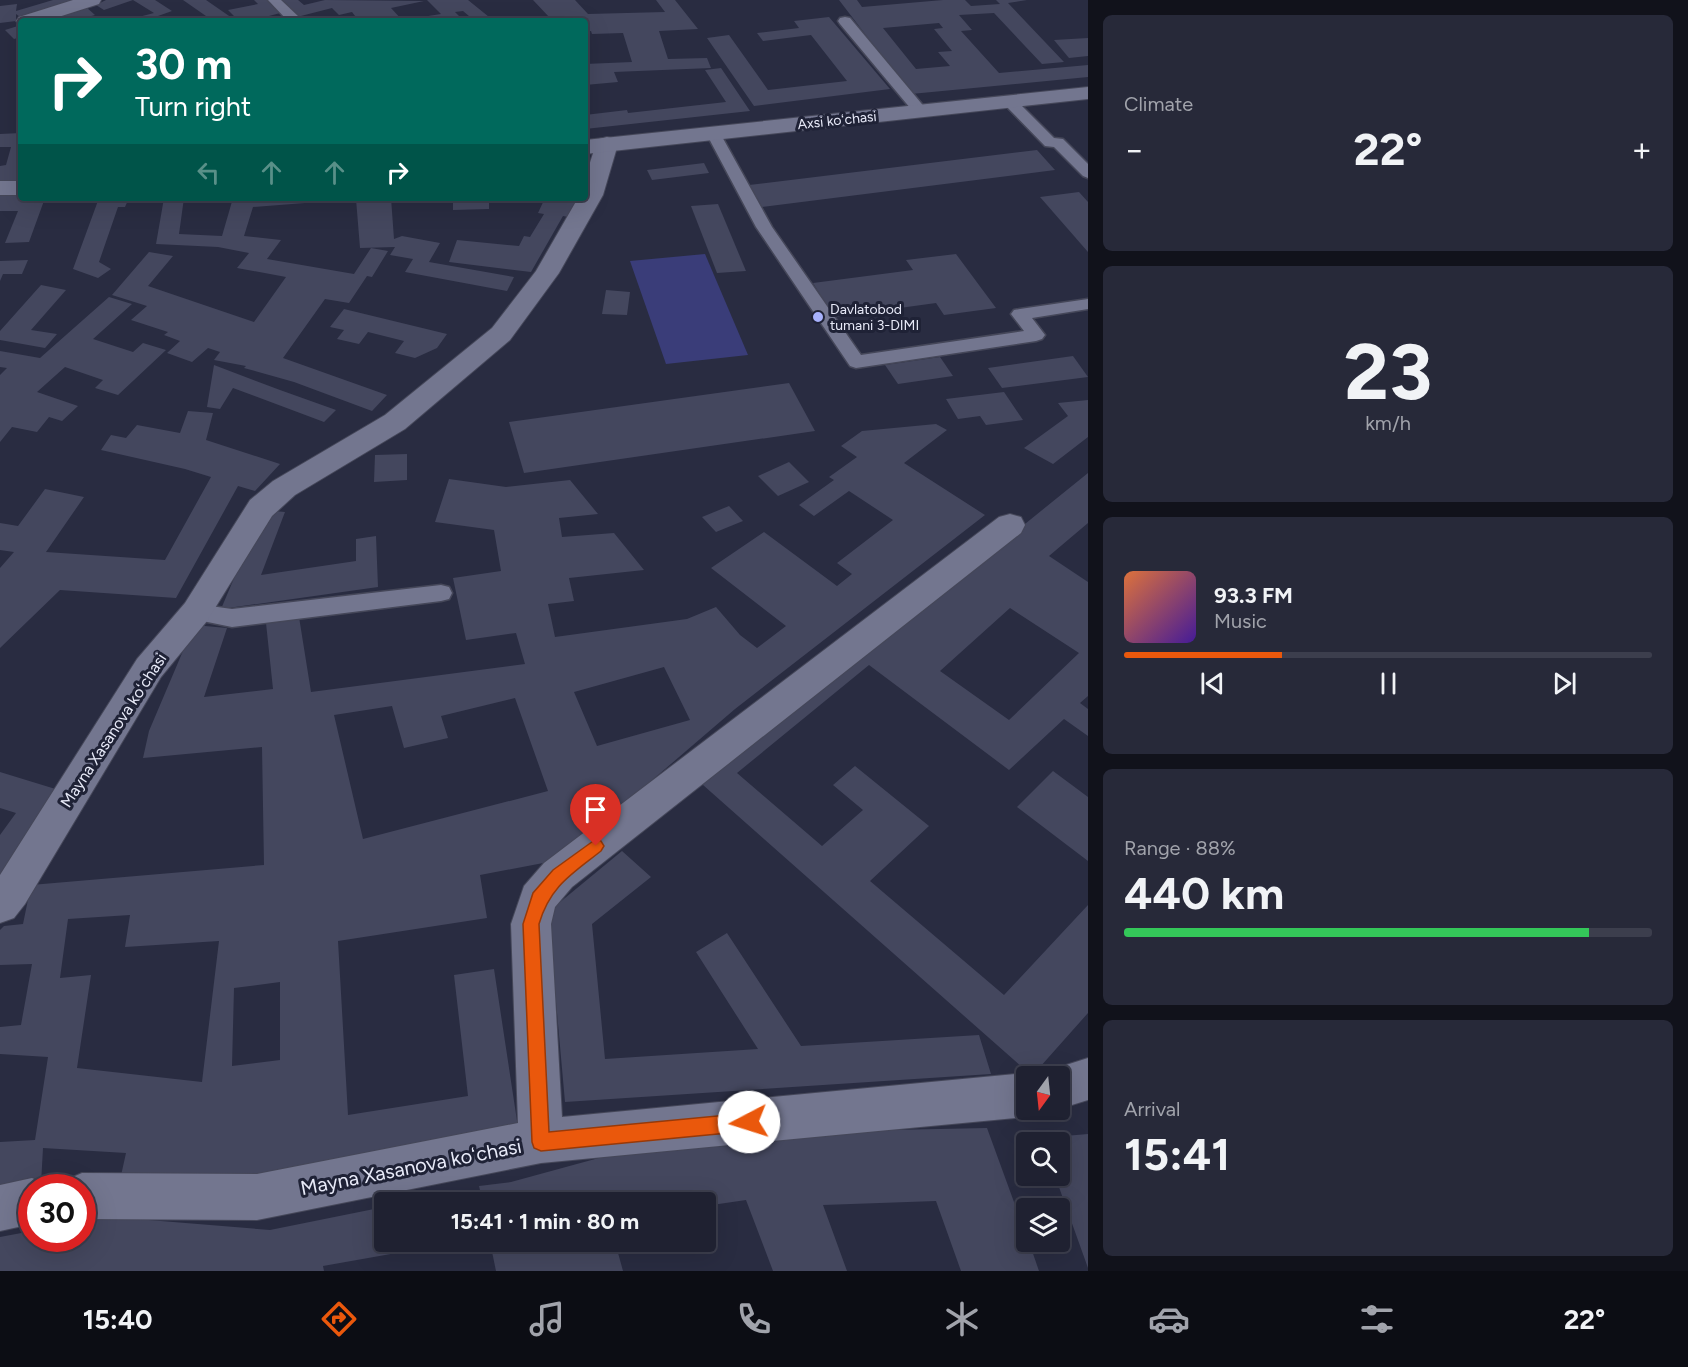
<!DOCTYPE html>
<meta charset="utf-8">
<style>
:root{--surface:#1f2131;--page:#272939;--text:#f1f3f6;--muted:#a1a3ab;--line:#3c3e4d;--accent:#ea580c}
body{margin:0;font-family:Figtree,sans-serif;background:var(--page);color:var(--text);height:100vh;display:flex;flex-direction:column;font-size:22px;white-space:nowrap}
*{box-sizing:border-box;margin:0}
p{font-size:20px;color:var(--muted)}
.icon{flex:none;width:33px;height:33px;fill:none;stroke:currentColor;stroke-width:2;stroke-linecap:round;stroke-linejoin:round}
.map{position:relative;flex:1;overflow:hidden}
.drawer{display:flex;flex-direction:column;gap:15px;padding:15px;background:#11121b;width:600px}
.drawer>*{flex:none}
.guide{position:absolute;left:18px;top:18px;width:570px;height:183px;border-radius:6px;box-shadow:0 6px 24px #0002,0 0 0 2px var(--line);background:#00695c;color:#fff;overflow:hidden}
.needle{width:39px;rotate:195deg}
.fabs{position:absolute;left:1016px;top:1066px;display:grid;gap:12px}
.fabs a{display:grid;place-items:center;width:54px;height:54px;border-radius:6px;background:var(--surface);box-shadow:0 6px 24px #0002,0 0 0 2px var(--line);font-size:30px}
.speed{position:absolute;left:18px;top:1174px;display:flex;gap:12px;font-size:30px;font-weight:700;text-align:center}
.speed>*{display:grid;place-content:center;width:78px;height:78px;border-radius:50%;background:var(--surface);box-shadow:0 6px 24px #0002,0 0 0 2px var(--line);line-height:1}
.speed .limit{border:9px solid #d22;background:#fff;color:#111}
.pin{position:absolute;display:grid;place-items:center;width:51px;height:51px;color:#fff;margin:-62px -26px;border-radius:50% 50% 50% 0;rotate:-45deg;box-shadow:0 0 6px #0007}
.pin .icon{rotate:45deg}
.me{position:absolute;width:66px;margin:-33px;rotate:265deg;stroke-linejoin:round;filter:drop-shadow(0 0 4px #0008)}
.turn{display:flex;align-items:center;gap:21px;height:126px;padding:0 18px;font-size:27px}
.turn .icon{width:78px;height:78px;stroke-width:2.5}
.turn b{display:block;font-size:42px;line-height:51px}
.lanes{display:flex;align-items:center;height:57px;padding:0 18px;background:#0003;justify-content:center;gap:30px;direction:ltr}
.lanes .off{opacity:.35}
.big{font-size:45px;font-weight:700;line-height:1.1}
.drawer .tile{flex:1;display:flex;flex-direction:column;justify-content:center;gap:9px;min-width:0;padding:0 21px;border-radius:9px;background:var(--page)}
.drawer .dial{align-items:center;gap:0}
.dial b{font-size:78px;line-height:1}
.song{display:flex;align-items:center;gap:18px}
.cover{width:72px;height:72px;border-radius:9px;background:linear-gradient(135deg,hsl(20 70% 55%),hsl(260 70% 35%))}
.played{height:6px;border-radius:3px;background:linear-gradient(90deg,var(--accent) 30%,var(--line) 30%)}
.keys{display:flex;justify-content:space-around;direction:ltr}
.heat{display:flex;justify-content:space-between;align-items:center;font-size:33px;direction:ltr}
.charge{height:9px;border-radius:4px;background:linear-gradient(90deg,#34c759 88%,var(--line) 0)}
.trip{position:absolute;left:374px;top:1192px;width:342px;height:60px;border-radius:6px;background:var(--surface);box-shadow:0 6px 24px #0002,0 0 0 2px var(--line);font-weight:700;line-height:60px;text-align:center}
.tabs{display:flex;height:96px;justify-content:space-around;align-items:center;background:#0c0d14;color:var(--muted)}
.tabs .icon{width:42px;height:42px}
.tabs .current{color:var(--accent)}
.tabs b{font-size:27px;color:var(--text)}
main{display:flex;flex:1;min-height:0}
.map>svg:first-child{display:block}
.green{fill:#3a3d79}
.building{fill:#44475e;fill-rule:evenodd}
.lines{fill:none;stroke-linecap:round;stroke-linejoin:round}
.service-casing{stroke:#454759;stroke-width:3}
.minor-casing{stroke:#454759;stroke-width:2}
.tertiary-casing{stroke:#454759;stroke-width:2}
.service{fill:#73768f;fill-rule:evenodd}
.minor{fill:#73768f;fill-rule:evenodd}
.tertiary{fill:#73768f;fill-rule:evenodd}
.route{fill:#ea580c;stroke:#983908;stroke-width:1.5}
.poi-dot{fill:#a7b1fc;stroke:#1f2236;stroke-width:2}
.labels{text-anchor:middle;stroke-width:6;stroke-linejoin:round;paint-order:stroke}
.far-street-label{font-size:14px;fill:#e8eaf8;stroke:#1f2236}
.far-poi-label{font-size:14px;fill:#e8eaf8;stroke:#1f2236;text-anchor:start}
.street-label{font-size:16px;fill:#e8eaf8;stroke:#1f2236}
.near-street-label{font-size:20px;fill:#e8eaf8;stroke:#1f2236}
</style>
<main>
<div class="map">
<svg width="1088" height="1271" viewBox="0 0 1088 1271">
<rect width="100%" height="100%" fill="#292c41"/>
<!-- green -->
<polygon class="green" points="705,254 748,355 666,364 630,261"/>
<!-- building -->
<g class="building">
<polygon points="53,0 82,0 23,19 16,14 16,21 0,23 0,6 17,4 16,11"/>
<polygon points="106,0 155,0 172,11 158,16 160,21 123,21 154,13 133,0 104,10 96,5"/>
<polygon points="183,0 206,0 232,18 223,21 192,21 206,16"/>
<polygon points="254,0 271,0 284,12 250,21 239,21 228,10 258,4"/>
<polygon points="277,0 298,0 304,5 325,0 424,1 391,8 402,20 359,21 352,12 339,15 332,8 297,17"/>
<polygon points="427,0 468,0 494,21 475,21 463,11 455,12 464,21 410,21 409,19 441,14"/>
<polygon points="533,0 575,0 588,14 665,12 656,0 675,0 698,29 659,31 668,59 707,58 711,68 614,72 618,82 585,85 585,64 632,62 623,33 592,34 591,31 585,32 585,21 507,21 507,19 550,18"/>
<path d="M839,0H857L862,7L943,0H965L971,6L1000,4L996,0H1027L1008,3L1064,62L1042,64L994,13L959,15L972,30L961,31L999,73L1088,65V77L911,94ZM939,23L943,28L934,29L952,51L938,52L950,66L916,69L883,28Z"/>
<polygon points="86,7 95,15 74,21 39,21"/>
<polygon points="829,17 890,89 754,106 707,38 729,35 768,90 847,81 811,35 763,41 757,33 799,28 794,21"/>
<polygon points="21,25 21,37 14,39 5,30"/>
<polygon points="1088,38 1088,56 1069,58 1054,40"/>
<polygon points="721,68 750,111 585,129 585,115 627,110 628,113 726,102 705,70"/>
<polygon points="21,133 21,180 0,182 0,166 6,165 11,147 0,147 0,134"/>
<polygon points="1037,150 1055,170 762,207 749,185"/>
<polygon points="704,163 709,173 652,180 647,170"/>
<polygon points="1079,192 1088,202 1088,252 1040,197"/>
<polygon points="21,193 21,198 45,198 29,242 5,243 18,211 0,211 0,194"/>
<polygon points="99,198 129,198 125,207 118,207 99,262 111,269 98,278 73,269"/>
<polygon points="164,198 184,198 179,234 222,236 233,198 391,198 394,239 402,236 440,243 429,262 514,277 507,291 405,272 413,259 390,255 395,247 360,248 356,199 253,207 244,236 281,240 267,259 354,274 371,248 388,251 372,277 367,276 349,303 325,299 283,358 387,395 372,411 294,382 244,368 246,366 214,360 220,352 208,348 192,362 167,353 180,341 164,335 168,332 131,320 147,306 112,295 149,252 173,256 148,286 254,322 286,277 237,268 249,253 218,247 156,244"/>
<polygon points="453,198 489,198 489,209 453,210"/>
<polygon points="545,198 577,198 568,217 563,216 531,272 449,262 457,240 519,246 524,236 530,237 544,214 538,213"/>
<polygon points="718,204 746,271 717,273 691,206"/>
<polygon points="956,254 996,308 944,315 936,303 834,317 813,283 913,270 906,260"/>
<polygon points="28,260 22,274 3,274 0,281 0,261"/>
<polygon points="41,285 66,290 31,330 57,334 45,348 0,340 0,331"/>
<polygon points="606,290 630,292 627,315 602,314"/>
<polygon points="109,297 132,304 93,339 133,352 143,343 166,350 118,395 95,388 103,380 65,367 37,392 78,406 62,421 49,417 37,432 12,427 0,442 0,375 7,368 0,367 0,351 40,358"/>
<polygon points="344,309 447,334 437,348 415,358 395,353 404,341 368,332 359,344 337,339 344,330 330,327"/>
<polygon points="1073,356 1088,377 1002,388 988,368"/>
<polygon points="940,357 953,376 898,384 885,365"/>
<polygon points="214,365 280,390 336,410 324,422 233,388 220,409 207,407"/>
<polygon points="789,383 815,431 524,473 509,422"/>
<polygon points="1004,392 1023,420 986,425 980,416 958,419 946,399"/>
<polygon points="1088,400 1088,437 1053,464 1024,448 1068,416 1058,403"/>
<polygon points="188,411 213,413 206,440 280,464 255,491 238,486 176,598 60,590 0,648 0,568 14,552 0,550 0,523 18,526 45,489 84,497 46,552 165,560 211,477 185,469 101,450 111,435 126,438 137,425 180,433"/>
<path d="M936,424L947,430L904,463L985,515L735,709L559,860L480,875L487,918L338,941L348,1115L468,1096L454,975L494,969L519,1134L278,1174L120,1180L126,1153L43,1148L41,1184L0,1192V1142L35,1140L48,1057L0,1054V1027L21,1025L32,964L0,965V930L4,926L23,924L31,885L264,865L262,747L143,758L149,731L194,625L227,628L204,697L273,689L266,623L299,617L311,692L525,664L516,633L466,640L453,578L501,571L494,530L435,522L449,479L506,487L570,480L598,514L559,518L562,537L614,533L644,570L569,578L574,601L548,604L555,637L687,619L716,607L740,635L757,648L786,626L711,568L764,532L837,586L852,574L837,563L893,520L849,491L814,516L799,505L834,480L829,477L857,457L841,446L862,431ZM664,667L690,720L597,746L574,692ZM515,698L548,791L363,839L334,715L392,706L404,748L448,738L441,716ZM130,915L125,947L219,941L202,1082L77,1068L91,975L60,978L68,919ZM280,982V1060L232,1066L234,988Z"/>
<polygon points="407,454 407,480 374,482 375,455"/>
<polygon points="789,462 809,482 778,496 758,476"/>
<path d="M1088,473V523L1049,556L1088,582V696L1080,703L1088,709V736L1064,719L1009,770L869,665L737,773L822,846L863,810L833,785L855,766L929,826L870,881L1004,995L1088,905V1013L1032,1076L694,777L859,658ZM1010,608L1079,653L1009,720L940,671Z"/>
<polygon points="729,506 743,521 716,532 702,517"/>
<polygon points="263,510 285,512 261,575 356,561 356,539 376,536 378,587 221,609"/>
<polygon points="1053,771 1088,797 1088,861 1017,807"/>
<polygon points="0,772 62,791 0,878 0,835 16,813 0,808"/>
<polygon points="622,851 651,877 592,924 605,1059 758,1049 696,952 727,933 801,1046 979,1035 991,1074 565,1102 548,912"/>
<polygon points="987,1128 1026,1235 1026,1242 1029,1242 1039,1271 961,1271 936,1201 823,1205 847,1271 773,1271 746,1200 705,1206 705,1203 483,1203 479,1186 511,1182 639,1147 795,1132"/>
<polygon points="1088,1134 1088,1268 1055,1176 1059,1176 1059,1143 1043,1143 1041,1138"/>
<polygon points="384,1207 384,1242 401,1242 402,1252 323,1266 324,1271 0,1271 0,1237 32,1231 32,1239 82,1239 82,1222 112,1217 270,1230"/>
<polygon points="490,1242 615,1242 623,1271 496,1271"/>
</g>
<g class="lines">
<defs>
<g id="service">
<polygon points="268,0 281,0 299,17 297,20 287,20"/>
<polygon points="845,17 850,18 926,109 928,112 926,115 916,115 840,24 838,21 840,18"/>
<polygon points="1010,98 1015,99 1054,138 1063,139 1088,164 1088,178 1083,176 1054,147 1045,146 1005,105 1003,102"/>
<polygon points="713,129 720,133 772,227 861,355 1024,331 1011,314 1014,310 1020,309 1088,299 1088,309 1032,318 1045,335 1042,339 1036,341 856,368 850,366 756,227 706,133"/>
<polygon points="441,585 449,587 452,593 449,599 441,601 232,627 188,618 185,612 188,606 196,604 232,609"/>
</g>
<g id="minor">
<polygon points="73,0 101,0 99,4 46,21 21,21 21,26 16,21 19,17"/>
<polygon points="607,137 615,139 618,144 603,195 559,273 510,340 405,429 295,495 272,516 207,621 161,677 25,904 14,918 0,923 0,875 137,659 185,603 250,500 273,481 385,415 492,328 536,271 578,198 585,198 585,178 596,144 599,139"/>
<polygon points="1010,514 1021,517 1025,525 1021,533 572,887 555,907 551,924 562,1117 1026,1073 1035,1077 1026,1077 1026,1110 1041,1110 1026,1117 541,1163 257,1220 82,1219 82,1188 63,1188 66,1180 82,1173 257,1174 518,1123 511,924 524,886 544,863 999,517"/>
<polygon points="1088,1058 1088,1100 1059,1109 1059,1077 1042,1077 1044,1072"/>
<polygon points="32,1178 48,1185 49,1188 32,1188 32,1224 0,1231 0,1185"/>
</g>
<g id="tertiary">
<polygon points="1088,87 1088,99 585,154 585,140"/>
<rect x="0" y="181" width="21" height="14"/>
</g>
</defs>
<!-- service casing -->
<use href="#service" class="service-casing"/>
<!-- minor casing -->
<use href="#minor" class="minor-casing"/>
<!-- tertiary casing -->
<use href="#tertiary" class="tertiary-casing"/>
<!-- service -->
<use href="#service" class="service"/>
<!-- minor -->
<use href="#minor" class="minor"/>
<!-- tertiary -->
<use href="#tertiary" class="tertiary"/>
</g>
<!-- route -->
<path class="route" d="M596,839L601,841L604,846L601,851C572,874 550,886 539,924L549,1132L749,1113L755,1115L758,1122L755,1128L749,1131L541,1151L534,1148L532,1142L523,924L533,893L553,870Z"/>
<!-- markers -->
<circle class="poi-dot" cx="818" cy="317" r="6"/>
<g class="labels">
<!-- far-street labels -->
<g class="far-street-label">
<text transform="translate(837 120) rotate(-6)" y="5">Axsi koʻchasi</text>
</g>
<!-- far-poi labels -->
<g class="far-poi-label">
<text x="830" y="314">Davlatobod<tspan x="830" dy="16">tumani 3-DIMI</tspan></text>
</g>
<!-- street labels -->
<g class="street-label">
<text transform="translate(113 730) rotate(-57)" y="6">Mayna Xasanova koʻchasi</text>
</g>
<!-- near-street labels -->
<g class="near-street-label">
<text transform="translate(411 1167) rotate(-11)" y="7">Mayna Xasanova koʻchasi</text>
</g>
</g>
</svg>
<div class="fabs">
<a><svg class="needle" viewBox="-14 -14 28 28"><path d="M0-13l5 13h-10z" fill="#e53935"/><path d="M0 13l5-13h-10z" fill="#a1a3ab"/></svg></a>
<a><svg class="icon" aria-label="search" viewBox="0 0 24 24"><circle cx="10" cy="10" r="6"/><path d="M15 15l6 6"/></svg></a>
<a><svg class="icon" aria-label="layers" viewBox="0 0 24 24"><path d="M12 4l9 5-9 5-9-5zM3 14l9 5 9-5"/></svg></a>
</div>
<div class="speed"><div class="limit">30</div></div>
<div class="pin" style="left:596px;top:846px;background:#d93025"><svg class="icon" aria-label="arrive" viewBox="0 0 24 24"><path d="M6 21V4h12l-3 4 3 4H6"/></svg></div>
<svg class="me" style="left:749px;top:1122px" viewBox="-20 -20 40 40"><circle r="19" fill="#fff"/><path d="M0-13L10 11 0 6-10 11z" fill="#ea580c"/></svg>
<div class="trip">15:41 · 1 min · 80 m</div>
<div class="guide">
<div class="turn"><svg class="icon" aria-label="right" viewBox="0 0 24 24"><path d="M7 20v-9h11M14 6l5 5-5 5"/></svg><div><b>30 m</b>Turn right</div></div>
<div class="lanes"><svg class="icon off" aria-label="left" viewBox="0 0 24 24"><path d="M17 20v-9H6M10 6l-5 5 5 5"/></svg><svg class="icon off" aria-label="ahead" viewBox="0 0 24 24"><path d="M12 20V5M6 11l6-6 6 6"/></svg><svg class="icon off" aria-label="ahead" viewBox="0 0 24 24"><path d="M12 20V5M6 11l6-6 6 6"/></svg><svg class="icon" aria-label="right" viewBox="0 0 24 24"><path d="M7 20v-9h11M14 6l5 5-5 5"/></svg></div>
</div>
</div>
<section class="drawer">
<div class="tile"><p>Climate</p>
<div class="heat"><a>−</a><b class="big">22°</b><a>+</a></div>
</div>
<div class="tile dial"><b>23</b><p>km/h</p></div>
<div class="tile">
<div class="song"><i class="cover"></i><div><b>93.3 FM</b><p>Music</p></div></div>
<div class="played"></div>
<div class="keys"><svg class="icon" aria-label="previous" viewBox="0 0 24 24"><path d="M18 5L8 12l10 7zM5 5v14"/></svg><svg class="icon" aria-label="pause" viewBox="0 0 24 24"><path d="M8 5v14M16 5v14"/></svg><svg class="icon" aria-label="next" viewBox="0 0 24 24"><path d="M6 5l10 7-10 7zM19 5v14"/></svg></div>
</div>
<div class="tile"><p>Range · 88%</p><b class="big">440 km</b><div class="charge"></div></div>
<div class="tile"><p>Arrival</p><b class="big">15:41</b></div>
</section>
</main>
<nav class="tabs">
<b>15:40</b>
<svg class="icon current" aria-label="directions" viewBox="0 0 24 24"><path d="M12 3l9 9-9 9-9-9zM9 14v-3h6M13 9l2 2-2 2"/></svg>
<svg class="icon" aria-label="music" viewBox="0 0 24 24"><path d="M9 18V5l10-2v13"/><circle cx="6" cy="18" r="3"/><circle cx="16" cy="16" r="3"/></svg>
<svg class="icon" aria-label="phone" viewBox="0 0 24 24"><path d="M5 4h4l2 5-3 2q2 4 5 5l2-3 5 2v4C11 20 4 13 5 4z"/></svg>
<svg class="icon" aria-label="climate" viewBox="0 0 24 24"><path d="M12 3v18M4 7l16 10M4 17L20 7"/></svg>
<svg class="icon" aria-label="car" viewBox="0 0 24 24"><path d="M5 17H2v-5l4-1 3-4h7l3 4 3 1v5h-3M9 17h6M6 11h13"/><circle cx="7" cy="17" r="2"/><circle cx="17" cy="17" r="2"/></svg>
<svg class="icon" aria-label="filters" viewBox="0 0 24 24"><path d="M4 7h16M4 17h16"/><circle cx="9" cy="7" r="2"/><circle cx="15" cy="17" r="2"/></svg>
<b>22°</b>
</nav>
